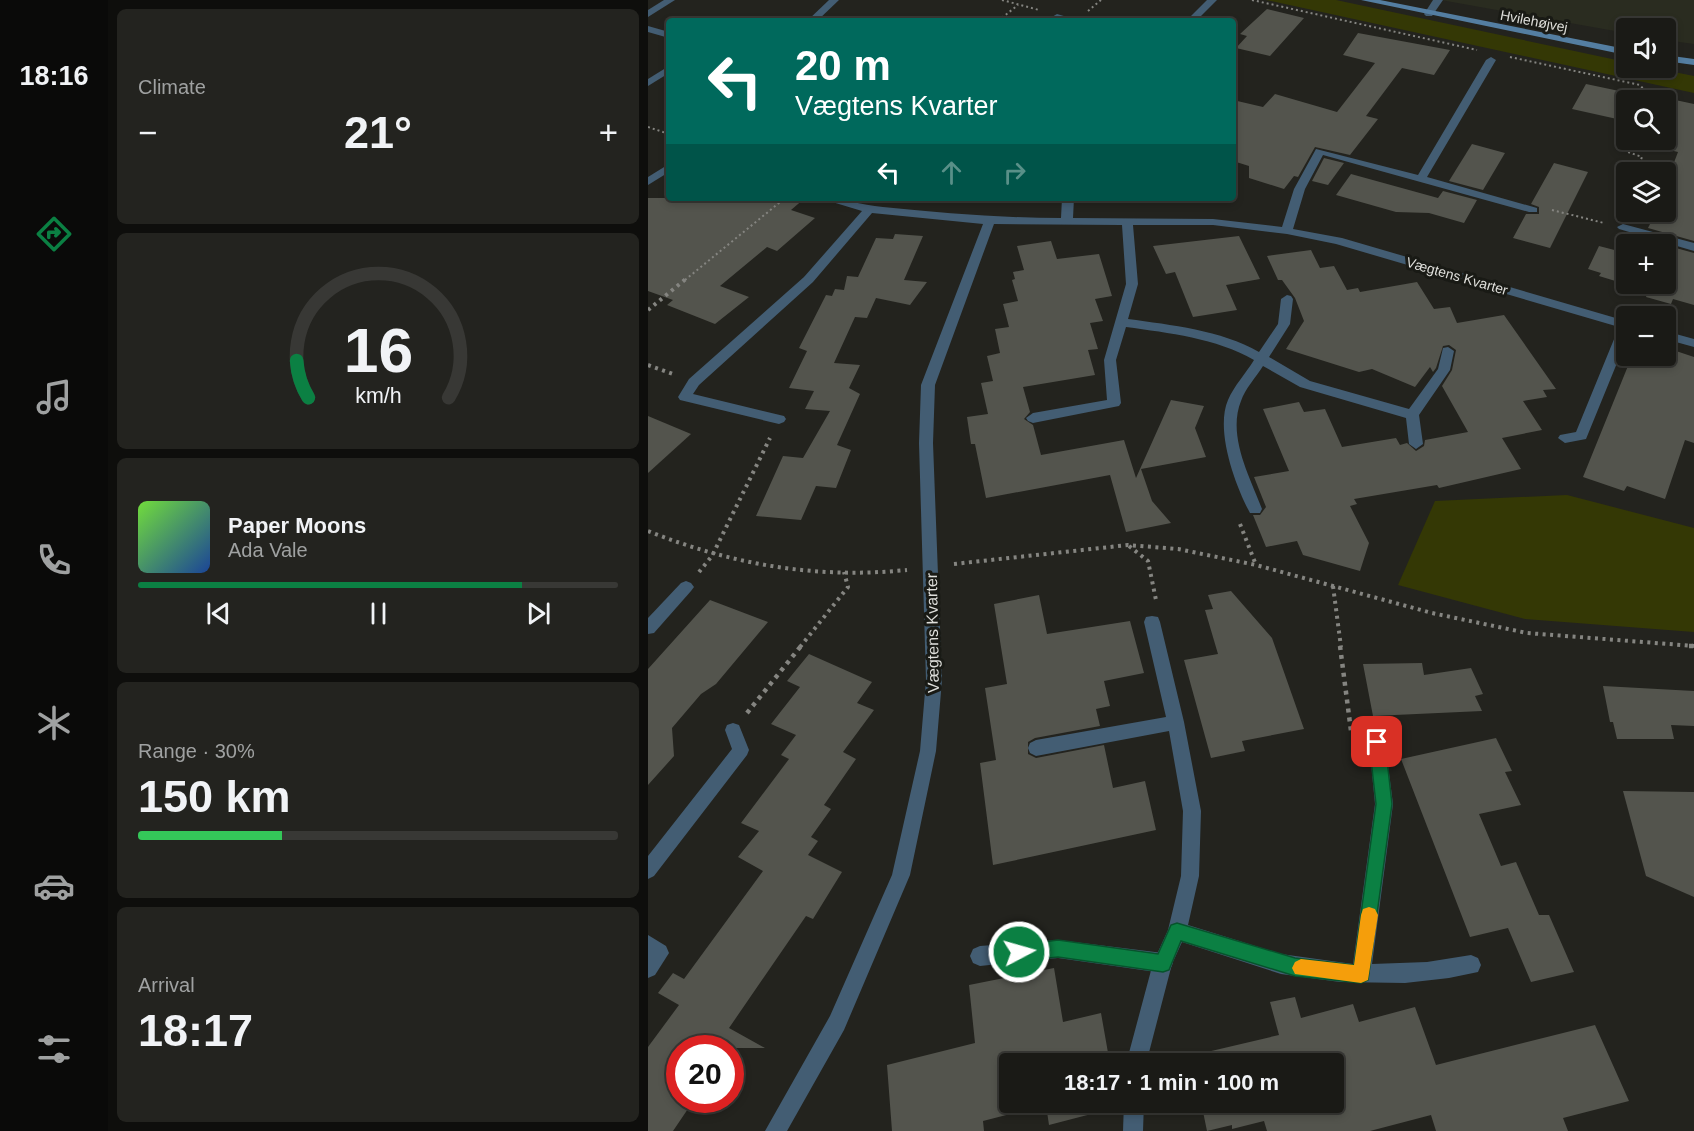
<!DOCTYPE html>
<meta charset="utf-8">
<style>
:root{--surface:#1a1a16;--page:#23231f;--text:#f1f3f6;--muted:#9fa1a1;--line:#383835;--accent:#0b8043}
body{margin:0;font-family:Helvetica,sans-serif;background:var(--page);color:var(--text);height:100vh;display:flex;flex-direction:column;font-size:22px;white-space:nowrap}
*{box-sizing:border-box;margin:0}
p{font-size:20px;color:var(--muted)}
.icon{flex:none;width:33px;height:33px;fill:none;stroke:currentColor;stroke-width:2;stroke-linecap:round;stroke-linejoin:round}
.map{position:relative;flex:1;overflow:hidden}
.drawer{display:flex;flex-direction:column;gap:9px;padding:9px;background:#0e0e0c;width:540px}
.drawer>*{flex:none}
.banner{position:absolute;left:18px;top:18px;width:570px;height:183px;border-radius:6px;box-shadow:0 3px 9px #0003,0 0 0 2px var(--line);background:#00695c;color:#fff;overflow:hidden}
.buttons{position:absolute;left:968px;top:18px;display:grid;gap:12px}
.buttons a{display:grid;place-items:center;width:60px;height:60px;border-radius:6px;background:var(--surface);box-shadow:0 3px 9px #0003,0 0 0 2px var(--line);font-size:30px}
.speed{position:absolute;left:18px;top:1035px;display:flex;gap:12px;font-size:30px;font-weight:700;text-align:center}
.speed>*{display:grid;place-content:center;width:78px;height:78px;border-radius:50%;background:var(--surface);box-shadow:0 3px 9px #0003,0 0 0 2px var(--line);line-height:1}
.speed .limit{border:9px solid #d22;background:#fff;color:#111}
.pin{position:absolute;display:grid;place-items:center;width:51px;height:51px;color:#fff;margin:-26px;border-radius:12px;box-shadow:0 3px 9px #0006}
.me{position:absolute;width:66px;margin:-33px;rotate:84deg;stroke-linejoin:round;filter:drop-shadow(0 0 4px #0008)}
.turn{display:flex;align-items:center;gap:21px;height:126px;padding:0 30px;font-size:27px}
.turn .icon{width:78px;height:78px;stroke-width:2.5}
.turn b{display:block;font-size:42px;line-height:51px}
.lanes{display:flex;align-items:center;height:57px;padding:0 30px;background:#0003;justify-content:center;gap:30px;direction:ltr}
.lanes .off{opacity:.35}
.big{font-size:45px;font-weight:700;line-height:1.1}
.drawer .card{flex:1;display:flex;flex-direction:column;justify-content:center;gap:9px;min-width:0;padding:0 21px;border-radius:9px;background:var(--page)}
.drawer .dial{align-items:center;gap:0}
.dial svg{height:156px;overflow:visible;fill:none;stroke:var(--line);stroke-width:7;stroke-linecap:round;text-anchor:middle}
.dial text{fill:var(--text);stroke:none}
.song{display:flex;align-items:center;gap:18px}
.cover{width:72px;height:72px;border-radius:9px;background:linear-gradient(135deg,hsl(100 70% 55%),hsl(220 70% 35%))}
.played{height:6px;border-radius:3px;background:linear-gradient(90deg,var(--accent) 80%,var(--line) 80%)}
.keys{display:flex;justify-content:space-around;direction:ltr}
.heat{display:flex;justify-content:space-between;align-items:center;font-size:33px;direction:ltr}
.charge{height:9px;border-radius:4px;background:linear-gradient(90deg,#34c759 30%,var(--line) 0)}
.trip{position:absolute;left:351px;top:1053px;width:345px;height:60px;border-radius:6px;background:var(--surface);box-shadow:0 3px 9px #0003,0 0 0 2px var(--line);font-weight:700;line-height:60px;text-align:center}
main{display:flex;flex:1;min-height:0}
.dock{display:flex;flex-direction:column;width:108px;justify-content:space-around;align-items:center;background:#0a0a09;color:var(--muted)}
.dock .icon{width:42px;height:42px}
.dock .current{color:var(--accent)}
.dock b{font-size:27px;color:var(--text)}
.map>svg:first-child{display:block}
.built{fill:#2a2c20}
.green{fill:#343805}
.building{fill:#53544d}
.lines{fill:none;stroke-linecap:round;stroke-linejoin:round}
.path-far2{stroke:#858581;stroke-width:2;stroke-dasharray:2 3;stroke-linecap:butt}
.path-far1{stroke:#858581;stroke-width:4;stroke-dasharray:3 4.5;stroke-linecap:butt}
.path{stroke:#858581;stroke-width:4.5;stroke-dasharray:4 5;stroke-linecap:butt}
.lane{fill:#435d73;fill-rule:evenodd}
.street{fill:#435d73;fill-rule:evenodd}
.secondary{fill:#547ea1;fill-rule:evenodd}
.route{fill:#0b8043;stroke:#07532c;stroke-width:1.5}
.slow{fill:#f59e0b}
.labels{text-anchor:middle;stroke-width:6;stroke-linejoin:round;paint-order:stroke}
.far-street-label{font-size:14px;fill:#dededa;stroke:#191a15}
.street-label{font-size:16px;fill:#dededa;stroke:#191a15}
</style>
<main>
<nav class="dock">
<b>18:16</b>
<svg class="icon current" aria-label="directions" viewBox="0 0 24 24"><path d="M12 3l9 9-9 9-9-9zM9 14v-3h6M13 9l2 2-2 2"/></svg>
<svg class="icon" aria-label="music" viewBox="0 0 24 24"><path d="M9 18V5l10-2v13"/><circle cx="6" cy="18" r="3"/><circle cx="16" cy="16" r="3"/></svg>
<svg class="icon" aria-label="phone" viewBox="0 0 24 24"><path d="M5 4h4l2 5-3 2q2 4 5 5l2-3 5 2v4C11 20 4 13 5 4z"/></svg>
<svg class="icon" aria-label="climate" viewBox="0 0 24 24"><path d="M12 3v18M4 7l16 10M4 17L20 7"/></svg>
<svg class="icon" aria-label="car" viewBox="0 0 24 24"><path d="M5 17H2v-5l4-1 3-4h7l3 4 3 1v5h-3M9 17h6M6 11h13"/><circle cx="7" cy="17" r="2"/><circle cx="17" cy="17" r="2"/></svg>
<svg class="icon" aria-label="filters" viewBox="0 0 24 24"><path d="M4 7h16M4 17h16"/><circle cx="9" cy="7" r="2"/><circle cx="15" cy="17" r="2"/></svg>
</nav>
<section class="drawer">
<div class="card"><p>Climate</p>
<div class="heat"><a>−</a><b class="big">21°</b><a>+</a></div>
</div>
<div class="card dial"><svg viewBox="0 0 100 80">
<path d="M14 69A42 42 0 1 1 86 69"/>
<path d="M14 69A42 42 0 0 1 8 50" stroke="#0b8043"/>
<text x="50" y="56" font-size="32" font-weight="700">16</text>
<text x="50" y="72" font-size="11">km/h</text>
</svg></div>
<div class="card">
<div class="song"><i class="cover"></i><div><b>Paper Moons</b><p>Ada Vale</p></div></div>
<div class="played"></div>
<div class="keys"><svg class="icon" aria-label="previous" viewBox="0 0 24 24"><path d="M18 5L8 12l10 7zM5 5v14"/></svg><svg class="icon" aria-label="pause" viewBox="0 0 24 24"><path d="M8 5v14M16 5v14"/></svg><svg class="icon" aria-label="next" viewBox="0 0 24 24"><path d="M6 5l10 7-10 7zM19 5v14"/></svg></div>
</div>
<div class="card"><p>Range · 30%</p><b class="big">150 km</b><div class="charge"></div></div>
<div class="card"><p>Arrival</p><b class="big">18:17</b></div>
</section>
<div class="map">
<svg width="1046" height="1131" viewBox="0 0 1046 1131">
<rect width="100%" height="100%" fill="#23231e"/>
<!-- built -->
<polygon class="built" points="793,0 1046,0 1046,44 1017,40 1017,28 978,28 978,33"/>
<!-- green -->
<g class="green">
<polygon points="618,0 688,0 978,62 978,68 1006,68 1046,76 1046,93"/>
<polygon points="919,495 1046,528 1046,632 877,619 750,585 787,501"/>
</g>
<!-- building -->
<g class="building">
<polygon points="619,9 656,18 622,56 588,48 599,36 592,34"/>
<polygon points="710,33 802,50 786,75 754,68 718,116 730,119 702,155 667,147 650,177 646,176 636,189 601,178 601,166 585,161 585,100 615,107 627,94 689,112 727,63 695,55"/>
<polygon points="938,84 1014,100 978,100 978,121 924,109"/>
<polygon points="1018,98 1046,104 1046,241 1000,228 1008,212 1017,212 1017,186 1030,152 1000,145 1003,140 1017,140"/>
<polygon points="824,144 857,153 835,190 801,181"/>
<polygon points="676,158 696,163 680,185 664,181"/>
<polygon points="906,163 940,172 902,248 865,238 878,214 891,214 891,207 883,204"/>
<polygon points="703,174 790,198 795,191 829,200 816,223 781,213 748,212 688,195"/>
<polygon points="0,198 157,198 143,210 167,218 129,251 119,247 72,286 101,297 67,324 19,305 25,300 0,291"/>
<polygon points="247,234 275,236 256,280 279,282 262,305 228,298 219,318 207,317 186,363 212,365 201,388 212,394 189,445 203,450 188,488 168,486 153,520 108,516 135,456 155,458 182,411 157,409 166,391 141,388 159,351 151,348 178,295 184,296 187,289 196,290 199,276 210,277 228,238 245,239"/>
<polygon points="591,236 612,279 578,285 589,310 545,317 527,272 518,274 505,246"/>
<polygon points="403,241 409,259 451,254 464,296 447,299 455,321 442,323 450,349 440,350 447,375 375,387 382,412 376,419 385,425 393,455 476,440 488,478 523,400 556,406 547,428 558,457 493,469 504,501 523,523 478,532 462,475 338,498 327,444 323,444 319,417 340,414 333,383 345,381 339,356 352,353 347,329 361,327 355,304 370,301 364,280 367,279 365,272 376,270 369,246"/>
<polygon points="1017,245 1046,253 1046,305 1025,299 1023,304 998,297 1000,291 951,276 953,273 940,269 951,246 978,253 978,284 1017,284"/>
<polygon points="663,250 672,268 686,266 699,290 710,288 712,292 769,282 786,309 802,307 809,323 856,315 908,389 895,390 899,397 875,401 894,430 854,438 873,469 791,488 789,485 706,499 709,504 702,506 721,543 712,571 655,555 649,541 618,547 605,515 612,515 618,507 606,477 641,471 615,409 651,402 656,412 677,409 694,447 748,438 752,445 759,443 768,451 776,446 777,440 820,432 794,386 804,370 808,350 801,345 795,346 788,368 785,372 782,367 767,387 724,369 711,372 638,349 656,321 647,298 634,280 630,280 619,256"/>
<polygon points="1022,349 1046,357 1046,443 1037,440 1017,499 979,486 976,491 935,477 984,356 1016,366"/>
<polygon points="0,416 43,434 0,473"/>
<polygon points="583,591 624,638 656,729 594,741 597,751 563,758 536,660 570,654 557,610 565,609 560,595"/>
<polygon points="391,595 399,634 482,621 496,673 456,681 462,706 448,709 452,726 387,738 380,742 380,754 388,758 456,745 465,788 497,781 508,830 345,865 332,763 348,760 337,688 359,684 346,604"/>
<polygon points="62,600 120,622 68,684 53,694 24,728 26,756 0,785 0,669"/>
<polygon points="161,654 224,682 209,703 226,710 195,752 208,759 176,805 183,809 163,837 170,841 160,855 194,872 165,919 158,916 81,1028 117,1048 32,1048 32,1100 46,1100 25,1131 0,1131 0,1047 31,1005 10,993 25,973 36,979 115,871 90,857 111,831 93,823 141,759 133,755 148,735 123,724 152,687 139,681"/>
<polygon points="774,663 776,675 823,668 835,694 827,696 834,711 725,716 715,664"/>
<polygon points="955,686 1046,691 1046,726 1023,725 1026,739 969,739 965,722 962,722"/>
<polygon points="848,738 864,771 857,772 873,805 831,814 853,866 868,862 891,915 901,915 926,972 883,982 860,928 822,937 753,759"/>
<polygon points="975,791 1046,792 1046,897 998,876"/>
<polygon points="406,968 415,1022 453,1013 462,1064 362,1064 362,1102 450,1102 451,1112 401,1125 398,1105 335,1121 336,1131 244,1131 239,1065 327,1043 321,985"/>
<polygon points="647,997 653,1018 705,1004 711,1022 767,1007 788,1065 947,1025 981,1101 915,1118 920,1131 788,1131 783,1115 722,1131 619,1131 616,1121 584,1129 584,1125 559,1131 553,1102 686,1102 686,1064 544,1064 542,1056 631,1035 622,1002"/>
</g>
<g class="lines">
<!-- path-far2 -->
<g class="path-far2">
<polyline points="354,0 391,10"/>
<polyline points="604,0 829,50"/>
<polyline points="440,11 453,0"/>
<polyline points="350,21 370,5"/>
<polyline points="862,57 992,85 998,92 995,100"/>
<polyline points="0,127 21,134"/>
<polyline points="981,140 977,151 994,157 988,172"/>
<polyline points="904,210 956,223"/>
<polyline points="974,210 978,199"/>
<polyline points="37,280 137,198"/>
</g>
<!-- path-far1 -->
<g class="path-far1">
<polyline points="0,310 39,278"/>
<polyline points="0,365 25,374"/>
<polyline points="592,524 608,565"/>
<path d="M0,531C85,565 168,579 259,570"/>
<polyline points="481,546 500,561 508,600"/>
<polyline points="306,564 480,545 530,549 608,565 784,613 879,633 1046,646"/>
<polyline points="51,572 64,556 122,438"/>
<polyline points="685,586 693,647"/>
<polyline points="152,647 200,587 196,572"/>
</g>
<!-- path -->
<g class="path">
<polyline points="692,646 703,731 709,733"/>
<polyline points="1041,646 1046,646"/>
<polyline points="99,713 153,646"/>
</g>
<!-- lane -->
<polygon class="lane" points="410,940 515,953 522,956 525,963 522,970 515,973 410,958 332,966 325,963 322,956 325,949 332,946"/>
<!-- street -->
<g class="street">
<polygon points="16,0 27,0 0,17 0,10"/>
<polygon points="181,0 191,0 169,21 159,21"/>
<polygon points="559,0 569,0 548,21 538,21"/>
<polygon points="785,0 795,0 784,16 778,16 776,14"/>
<polygon points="409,14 426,19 428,21 406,19 404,17"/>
<polygon points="0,26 21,32 21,38 0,32"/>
<path d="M843,57L848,60L779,177L889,208V212H881L675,155L657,189L645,229L694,238L978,321V341L938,439L917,443L910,438L912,435L928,432L971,327L688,244L639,234L565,225H485L490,284L480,319C523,325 573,330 611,352L630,324L633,299L639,295L643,296L645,299L642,324L621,357L662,381L761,409L790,369L795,348L800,347L806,351L802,370L771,415L775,444L768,449L761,444L758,418L652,387L615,366C608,377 597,389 593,401C579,436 602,477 614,509L612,513H602C587,485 567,430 580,400C586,386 598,373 606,360C568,338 521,333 478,327L468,360L473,403L471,406L385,423L380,421L378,418L385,413L459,400L456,360L478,284L474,225L346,224L287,385L285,443L294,680L288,751L262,875L196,1030L139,1131H117L182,1016L244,875L272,751L278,680L271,443L273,385L335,224L224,213L165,282L51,385L45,394L136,416L138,419L136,422L131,424L32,400L30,397L41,379L156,277L214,211L171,198C193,198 213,205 235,207C295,213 353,218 413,218L414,198H426L425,218L565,219L634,227L646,189L668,149L770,175L838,60Z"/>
<polygon points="21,66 21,73 0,86 0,79"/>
<polygon points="21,164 21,172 0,185 0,177"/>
<polygon points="975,224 1046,243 1046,251 971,229 969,227"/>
<polygon points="1017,331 1046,339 1046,347 1017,339"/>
<polygon points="38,581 43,583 46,587 43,591 6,633 0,634 0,618 33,583"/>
<polygon points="504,616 510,617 512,622 536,722 553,811 551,876 540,925 633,954 705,964 727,804 721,742 723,737 729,735 735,737 737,742 745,804 724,964 779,962 823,955 830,958 833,965 830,972 801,978 757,983 692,982 633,974 534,942 524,964 498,1064 478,1064 505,963 520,930 533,876 535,811 521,731 388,756 382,753 380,748 382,743 388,740 518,717 496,622 498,617"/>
<polygon points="85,723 91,725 101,750 99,755 6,876 0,879 0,856 84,749 77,730 79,725"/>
<polygon points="0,935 18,946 21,953 7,975 0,978"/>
<polygon points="476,1102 496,1102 495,1131 475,1131"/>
</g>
<!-- secondary -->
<g class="secondary">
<polygon points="713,0 732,0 978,49 978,55"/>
<polygon points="1017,55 1046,59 1046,65 1017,61"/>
</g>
</g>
<!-- route -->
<polygon class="route" points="729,735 735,737 737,742 744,804 720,980 713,983 647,976 533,941 521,970 515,972 410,957 371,961 365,958 362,952 365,946 410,940 510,954 523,925 529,923 647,958 706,965 728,804 721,742 724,737"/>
<!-- slow -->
<polygon class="slow" points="721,907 727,909 730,915 720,980 713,983 647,974 644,968 647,962 653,959 706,965 713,915 715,909"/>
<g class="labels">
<!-- far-street labels -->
<g class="far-street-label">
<text transform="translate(886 21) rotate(11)" y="5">Hvilehøjvej</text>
<text transform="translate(809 276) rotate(16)" y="5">Vægtens Kvarter</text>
</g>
<!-- street labels -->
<g class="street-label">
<text transform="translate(284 633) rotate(-91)" y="6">Vægtens Kvarter</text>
</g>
</g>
</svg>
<div class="buttons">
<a><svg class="icon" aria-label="sound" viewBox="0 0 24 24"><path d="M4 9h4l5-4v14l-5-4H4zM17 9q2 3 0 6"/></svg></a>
<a><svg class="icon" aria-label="search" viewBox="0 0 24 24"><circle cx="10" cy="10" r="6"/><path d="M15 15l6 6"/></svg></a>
<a><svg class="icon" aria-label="layers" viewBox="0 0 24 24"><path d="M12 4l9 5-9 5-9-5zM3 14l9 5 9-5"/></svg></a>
<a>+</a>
<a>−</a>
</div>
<div class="speed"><div class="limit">20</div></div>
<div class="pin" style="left:729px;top:742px;background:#d93025"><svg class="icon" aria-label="arrive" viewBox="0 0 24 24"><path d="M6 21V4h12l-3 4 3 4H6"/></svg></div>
<svg class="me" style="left:371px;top:952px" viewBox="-20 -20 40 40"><circle r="17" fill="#0b8043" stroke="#fff" stroke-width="3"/><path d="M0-11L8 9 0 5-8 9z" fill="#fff"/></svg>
<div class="trip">18:17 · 1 min · 100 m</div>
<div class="banner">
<div class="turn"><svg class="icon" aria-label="left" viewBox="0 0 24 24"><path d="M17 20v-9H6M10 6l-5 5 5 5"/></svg><div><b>20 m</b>Vægtens Kvarter</div></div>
<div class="lanes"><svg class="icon" aria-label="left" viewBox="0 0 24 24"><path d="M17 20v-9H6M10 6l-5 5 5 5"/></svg><svg class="icon off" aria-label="ahead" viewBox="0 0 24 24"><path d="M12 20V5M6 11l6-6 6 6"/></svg><svg class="icon off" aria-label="right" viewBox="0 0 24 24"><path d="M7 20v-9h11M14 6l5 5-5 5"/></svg></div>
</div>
</div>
</main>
